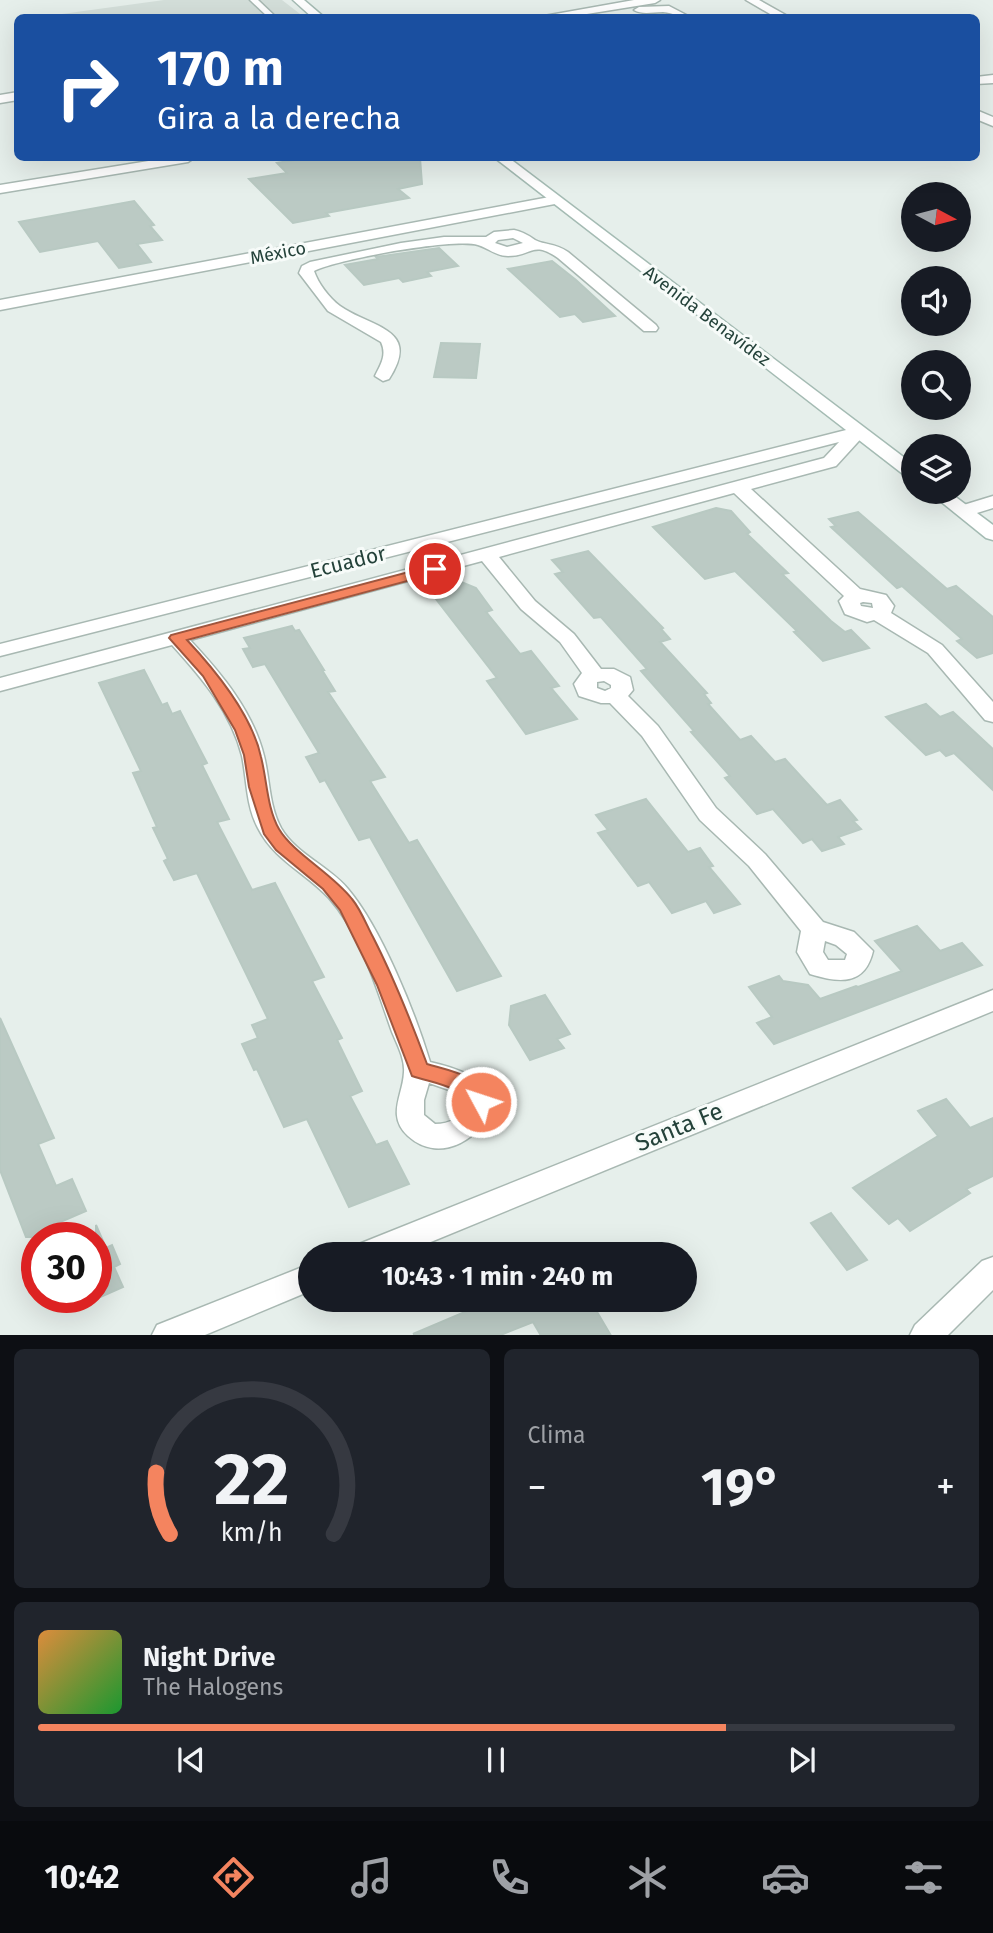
<!DOCTYPE html>
<html lang="es">
<meta charset="utf-8">
<style>
:root{--surface:#171b24;--page:#20242c;--text:#f1f3f6;--muted:#9ea1a6;--line:#363941;--accent:#f4845f}
body{margin:0;font-family:"Fira Sans",sans-serif;background:var(--page);color:var(--text);height:100vh;display:flex;flex-direction:column;font-size:26px;white-space:nowrap}
*{box-sizing:border-box;margin:0}
p{font-size:23px;color:var(--muted)}
.icon{flex:none;width:38px;height:38px;fill:none;stroke:currentColor;stroke-width:2;stroke-linecap:round;stroke-linejoin:round}
.map{position:relative;height:1335px;overflow:hidden}
.panel{display:flex;flex-direction:column;gap:14px;padding:14px;background:#0d0f14;flex:1}
.panel>*{flex:none}
.top-card{position:absolute;left:14px;top:14px;width:966px;height:147px;border-radius:10px;box-shadow:0 7px 28px #0002;background:#1a4fa0;color:#fff;overflow:hidden}
.needle{width:46px;rotate:97deg}
.controls{position:absolute;left:901px;top:182px;display:grid;gap:14px}
.controls a{display:grid;place-items:center;width:70px;height:70px;border-radius:50%;background:var(--surface);box-shadow:0 7px 28px #0002;font-size:35px}
.speed{position:absolute;left:21px;top:1222px;display:flex;gap:14px;font-size:35px;font-weight:700;text-align:center}
.speed>*{display:grid;place-content:center;width:91px;height:91px;border-radius:50%;background:var(--surface);box-shadow:0 7px 28px #0002;line-height:1}
.speed .limit{border:10px solid #d22;background:#fff;color:#111}
.pin{position:absolute;display:grid;place-items:center;width:60px;height:60px;color:#fff;margin:-30px;border:4px solid #fff;border-radius:50%;box-shadow:0 2px 7px #0007}
.me{position:absolute;width:77px;margin:-38px;rotate:310deg;stroke-linejoin:round;filter:drop-shadow(0 0 5px #0008)}
.turn{display:flex;align-items:center;gap:24px;height:147px;padding:0 28px;font-size:32px}
.turn .icon{width:91px;height:91px;stroke-width:2.5}
.turn b{display:block;font-size:49px;line-height:60px}
.big{font-size:52px;font-weight:700;line-height:1.1}
.panel .card{flex:1;display:flex;flex-direction:column;justify-content:center;gap:10px;min-width:0;padding:0 24px;border-radius:10px;background:var(--page)}
.panel .dial{align-items:center;gap:0}
.dial svg{height:182px;overflow:visible;fill:none;stroke:var(--line);stroke-width:7;stroke-linecap:round;text-anchor:middle}
.dial text{fill:var(--text);stroke:none}
.song{display:flex;align-items:center;gap:21px}
.cover{width:84px;height:84px;border-radius:10px;background:linear-gradient(135deg,hsl(30 70% 55%),hsl(130 70% 35%))}
.played{height:7px;border-radius:4px;background:linear-gradient(90deg,var(--accent) 75%,var(--line) 75%)}
.keys{display:flex;justify-content:space-around;direction:ltr}
.heat{display:flex;justify-content:space-between;align-items:center;font-size:38px;direction:ltr}
.panel .tiles{flex:1;display:grid;gap:14px;grid-template-columns:1fr 1fr}
.card:last-child{grid-column:span 2}
.trip{position:absolute;left:298px;top:1242px;width:399px;height:70px;border-radius:35px;background:var(--surface);box-shadow:0 7px 28px #0002;font-weight:700;line-height:70px;text-align:center}
.dock{display:flex;height:112px;justify-content:space-around;align-items:center;background:#090b0e;color:var(--muted)}
.dock .icon{width:49px;height:49px}
.dock .active{color:var(--accent)}
.dock b{font-size:32px;color:var(--text)}
.map>svg:first-child{display:block}
.built{fill:#d4dfda}
.building{fill:#bbcac4;stroke:#b8c9c2;stroke-width:2}
.lines{fill:none;stroke-linecap:round;stroke-linejoin:round}
.lane-casing{stroke:#a8b8b2;stroke-width:3}
.street-casing{stroke:#a8b8b2;stroke-width:3}
.secondary-casing{stroke:#a4bbb3;stroke-width:3}
.lane{fill:#fff;fill-rule:evenodd}
.street{fill:#fff;fill-rule:evenodd}
.secondary{fill:#fff;fill-rule:evenodd}
.route{fill:#f4845f;stroke:#9f563e;stroke-width:2}
.labels{text-anchor:middle;stroke-width:6;stroke-linejoin:round;paint-order:stroke}
.far-street-label{font-size:18px;fill:#24423a;stroke:#f7fbf9}
.street-label{font-size:21px;fill:#24423a;stroke:#f7fbf9}
.near-street-label{font-size:24px;fill:#24423a;stroke:#f7fbf9}
</style>
<div class="map">
<svg width="993" height="1335" viewBox="0 0 993 1335">
<rect width="100%" height="100%" fill="#e6efeb"/>
<!-- built -->
<polygon class="built" points="164,0 282,0 304,17 40,17"/>
<!-- building -->
<g class="building">
<polygon points="305,158 420,158 422,184 398,189 409,198 326,213 329,216 293,223 249,179 287,173 277,163"/>
<polygon points="134,201 154,225 150,226 162,240 137,244 151,262 119,268 98,241 40,252 19,222"/>
<polygon points="439,248 458,266 427,272 431,276 403,282 399,278 364,285 345,265 378,259 376,257"/>
<polygon points="552,261 576,280 615,316 583,322 575,314 560,317 508,269"/>
<polygon points="441,343 480,344 476,378 434,377"/>
<polygon points="716,508 731,511 750,532 747,534 788,573 782,574 831,621 845,632 851,630 869,648 823,661 794,632 797,631 735,571 705,579 653,527"/>
<polygon points="858,512 947,589 956,586 993,617 993,653 977,658 957,641 962,639 902,586 897,588 831,527 836,526 829,519"/>
<polygon points="588,551 663,628 661,629 670,639 660,642 707,693 704,694 711,703 708,704 740,740 751,736 775,762 785,759 827,805 840,800 857,820 853,821 861,829 838,837 844,844 822,851 812,839 803,843 773,809 757,814 725,778 730,776 691,732 694,731 641,671 647,669 601,617 594,618 555,574 563,572 552,560"/>
<polygon points="454,579 476,588 492,610 486,612 520,654 531,651 559,686 551,688 577,719 526,734 487,681 497,678 436,599"/>
<polygon points="292,626 295,631 299,630 324,670 322,670 335,691 328,692 385,777 370,781 409,843 417,840 501,976 457,991 370,837 359,840 325,780 320,782 306,757 319,753 265,664 253,667 243,649 250,648 244,638"/>
<polygon points="144,670 162,705 167,703 172,714 180,711 207,763 202,765 229,819 217,822 252,890 275,883 301,933 324,977 312,981 342,1038 337,1040 362,1091 350,1096 376,1145 387,1141 409,1184 349,1207 307,1119 284,1127 257,1069 254,1070 242,1044 258,1038 252,1025 268,1019 197,873 174,880 164,861 168,859 153,828 157,827 133,773 141,771 99,683"/>
<polygon points="926,704 940,717 953,712 993,749 993,790 954,753 946,756 940,750 926,755 886,717"/>
<polygon points="646,799 688,852 700,848 713,866 709,867 740,904 714,913 706,901 672,913 649,882 638,886 598,833 608,830 596,815"/>
<polygon points="917,926 940,951 962,943 982,965 774,1044 757,1023 772,1017 749,987 779,976 783,981 808,985 820,999 856,986 858,987 902,971 875,941"/>
<polygon points="545,995 570,1034 557,1039 564,1048 530,1060 509,1025 511,1006"/>
<polygon points="0,1018 54,1138 38,1144 56,1186 72,1179 86,1211 51,1226 56,1237 26,1237 0,1170"/>
<polygon points="946,1099 970,1128 993,1118 993,1176 966,1189 970,1193 910,1231 898,1218 889,1224 853,1188 938,1136 918,1111"/>
<polygon points="831,1213 867,1260 847,1270 811,1223"/>
<polygon points="96,1225 106,1248 112,1245 120,1264 114,1267 123,1287 96,1299"/>
<polygon points="493,1300 590,1300 610,1334 540,1334 533,1322 503,1334 413,1334"/>
</g>
<g class="lines">
<defs>
<polygon id="lane" points="250,0 258,0 277,18 269,18"/>
<g id="street">
<polygon points="634,0 660,0 655,3 562,18 533,18"/>
<polygon points="746,0 759,0 791,18 777,18"/>
<path d="M669,6L692,18C681,18 673,13 663,12C653,12 642,15 634,10L639,7Z"/>
<polygon points="993,75 993,83 976,84 976,77"/>
<polygon points="18,92 18,100 0,103 0,95"/>
<polygon points="976,110 993,117 993,126 976,119"/>
<polygon points="167,158 194,158 188,162 0,193 0,185"/>
<polygon points="555,196 562,200 560,203 0,310 0,300"/>
<path d="M514,230C523,232 528,235 535,240C544,245 555,243 568,252L656,325L658,328L656,331H644L558,258C532,240 533,256 508,256C496,256 488,248 478,245C454,238 338,259 314,271C318,283 329,298 340,306C371,328 422,328 389,379L383,381L375,376C381,364 387,355 381,342L328,311L299,273L302,266L310,262L401,243L444,237H486L494,232ZM513,238L523,243L507,247L495,243L498,240Z"/>
<path d="M858,427L867,432L836,466L751,489L860,589L886,595L894,606L891,613L942,645L993,702V722L985,720L928,653L874,620L867,622L845,614L839,601L844,596L734,493L499,557L535,601L574,634L601,669H614L630,677L633,690L628,696L658,726L716,808L765,854L823,922L854,932L873,951C865,986 839,983 810,974L797,952L801,931L749,866L700,820L642,736L610,703H601L579,696L574,684L582,673L560,642L521,609L482,561L190,640C221,673 253,711 264,756C270,780 269,806 281,828C296,854 329,866 348,889C381,928 415,1012 430,1062C457,1068 481,1076 495,1102C484,1137 441,1166 408,1136C386,1115 403,1096 404,1072C405,1059 397,1044 392,1032C376,987 361,934 329,898C306,873 274,860 258,828C246,806 247,780 242,756C231,712 202,678 172,645L0,691V678L824,458L839,442L0,656V644ZM863,602L872,603L873,608L861,606L860,603ZM604,681L611,685V688L605,691L597,688V682ZM825,941L836,945L847,954L845,960H828L823,952ZM429,1083L452,1091L467,1104C461,1118 450,1124 435,1124L424,1115V1100Z"/>
<polygon points="993,496 993,508 964,517 955,511 957,507"/>
<polygon points="993,990 993,1011 399,1255 350,1255 354,1246"/>
<polygon points="993,1257 993,1290 948,1335 910,1335 915,1325 982,1261"/>
<polygon points="310,1264 310,1291 205,1335 152,1335 157,1325"/>
</g>
<g id="secondary">
<polygon points="293,0 304,0 325,18 313,18"/>
<polygon points="495,158 509,158 914,465 914,479 908,478"/>
<polygon points="929,492 949,492 993,525 993,540 986,538"/>
</g>
</defs>
<!-- lane casing -->
<use href="#lane" class="lane-casing"/>
<!-- street casing -->
<use href="#street" class="street-casing"/>
<!-- secondary casing -->
<use href="#secondary" class="secondary-casing"/>
<!-- lane -->
<use href="#lane" class="lane"/>
<!-- street -->
<use href="#street" class="street"/>
<!-- secondary -->
<use href="#secondary" class="secondary"/>
</g>
<!-- route -->
<path class="route" d="M435,565L441,566L443,569L441,572L187,640C216,671 252,715 261,757C267,780 267,808 279,829C293,853 333,874 352,899C361,910 366,924 373,937C394,978 411,1021 427,1064C455,1072 478,1075 491,1102L488,1108L481,1110L473,1108C460,1085 436,1084 412,1076L377,985L340,910L323,889L276,850L264,834L249,787L244,755L235,730L203,676L169,638L171,635Z"/>
<g class="labels">
<!-- far-street labels -->
<g class="far-street-label">
<text transform="translate(278 253) rotate(-11)" y="6">México</text>
<text transform="translate(707 316) rotate(37)" y="6">Avenida Benavídez</text>
</g>
<!-- street labels -->
<g class="street-label">
<text transform="translate(348 562) rotate(-14)" y="7">Ecuador</text>
</g>
<!-- near-street labels -->
<g class="near-street-label">
<text transform="translate(679 1127) rotate(-22)" y="8">Santa Fe</text>
</g>
</g>
</svg>
<div class="controls">
<a><svg class="needle" viewBox="-14 -14 28 28"><path d="M0-13l5 13h-10z" fill="#e53935"/><path d="M0 13l5-13h-10z" fill="#9ea1a6"/></svg></a>
<a><svg class="icon" aria-label="sound" viewBox="0 0 24 24"><path d="M4 9h4l5-4v14l-5-4H4zM17 9q2 3 0 6"/></svg></a>
<a><svg class="icon" aria-label="search" viewBox="0 0 24 24"><circle cx="10" cy="10" r="6"/><path d="M15 15l6 6"/></svg></a>
<a><svg class="icon" aria-label="layers" viewBox="0 0 24 24"><path d="M12 4l9 5-9 5-9-5zM3 14l9 5 9-5"/></svg></a>
</div>
<div class="speed"><div class="limit">30</div></div>
<div class="pin" style="left:435px;top:569px;background:#d93025"><svg class="icon" aria-label="arrive" viewBox="0 0 24 24"><path d="M6 21V4h12l-3 4 3 4H6"/></svg></div>
<svg class="me" style="left:481px;top:1102px" viewBox="-20 -20 40 40"><circle r="17" fill="#f4845f" stroke="#fff" stroke-width="3"/><path d="M0-11L8 9 0 5-8 9z" fill="#fff"/></svg>
<div class="trip">10:43 · 1 min · 240 m</div>
<div class="top-card">
<div class="turn"><svg class="icon" aria-label="right" viewBox="0 0 24 24"><path d="M7 20v-9h11M14 6l5 5-5 5"/></svg><div><b>170 m</b>Gira a la derecha</div></div>
</div>
</div>
<section class="panel">
<div class="tiles">
<div class="card dial"><svg viewBox="0 0 100 80">
<path d="M14 69A42 42 0 1 1 86 69"/>
<path d="M14 69A42 42 0 0 1 8 42" stroke="#f4845f"/>
<text x="50" y="56" font-size="32" font-weight="700">22</text>
<text x="50" y="72" font-size="11">km/h</text>
</svg></div>
<div class="card"><p>Clima</p>
<div class="heat"><a>−</a><b class="big">19°</b><a>+</a></div>
</div>
<div class="card">
<div class="song"><i class="cover"></i><div><b>Night Drive</b><p>The Halogens</p></div></div>
<div class="played"></div>
<div class="keys"><svg class="icon" aria-label="previous" viewBox="0 0 24 24"><path d="M18 5L8 12l10 7zM5 5v14"/></svg><svg class="icon" aria-label="pause" viewBox="0 0 24 24"><path d="M8 5v14M16 5v14"/></svg><svg class="icon" aria-label="next" viewBox="0 0 24 24"><path d="M6 5l10 7-10 7zM19 5v14"/></svg></div>
</div>
</div>
</section>
<nav class="dock">
<b>10:42</b>
<svg class="icon active" aria-label="directions" viewBox="0 0 24 24"><path d="M12 3l9 9-9 9-9-9zM9 14v-3h6M13 9l2 2-2 2"/></svg>
<svg class="icon" aria-label="music" viewBox="0 0 24 24"><path d="M9 18V5l10-2v13"/><circle cx="6" cy="18" r="3"/><circle cx="16" cy="16" r="3"/></svg>
<svg class="icon" aria-label="phone" viewBox="0 0 24 24"><path d="M5 4h4l2 5-3 2q2 4 5 5l2-3 5 2v4C11 20 4 13 5 4z"/></svg>
<svg class="icon" aria-label="climate" viewBox="0 0 24 24"><path d="M12 3v18M4 7l16 10M4 17L20 7"/></svg>
<svg class="icon" aria-label="car" viewBox="0 0 24 24"><path d="M5 17H2v-5l4-1 3-4h7l3 4 3 1v5h-3M9 17h6M6 11h13"/><circle cx="7" cy="17" r="2"/><circle cx="17" cy="17" r="2"/></svg>
<svg class="icon" aria-label="filters" viewBox="0 0 24 24"><path d="M4 7h16M4 17h16"/><circle cx="9" cy="7" r="2"/><circle cx="15" cy="17" r="2"/></svg>
</nav>
